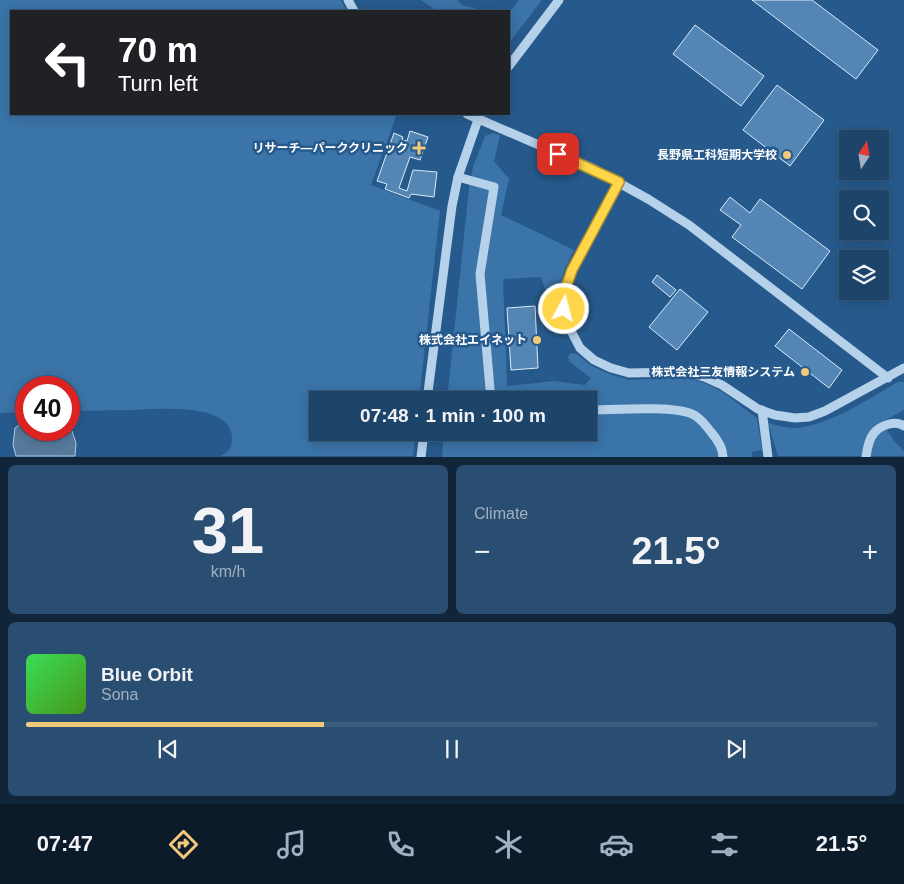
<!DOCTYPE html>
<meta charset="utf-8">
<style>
:root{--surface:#1d4469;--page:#2a4e71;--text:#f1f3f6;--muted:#a0b0c0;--line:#3b5c7d;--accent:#f3c87b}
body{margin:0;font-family:Arial,"Noto Sans JP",sans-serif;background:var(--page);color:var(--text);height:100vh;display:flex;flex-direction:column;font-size:19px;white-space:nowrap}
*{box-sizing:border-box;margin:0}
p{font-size:16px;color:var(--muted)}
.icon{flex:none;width:28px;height:28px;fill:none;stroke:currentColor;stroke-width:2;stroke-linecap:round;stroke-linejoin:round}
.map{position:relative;height:457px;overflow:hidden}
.side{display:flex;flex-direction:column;gap:8px;padding:8px;background:#10253a;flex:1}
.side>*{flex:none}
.top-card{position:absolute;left:10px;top:10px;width:500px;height:105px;border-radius:0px;box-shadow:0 2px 12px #0003,0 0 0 1px var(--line);background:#202124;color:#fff;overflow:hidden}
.needle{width:32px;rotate:12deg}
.controls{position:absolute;left:839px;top:130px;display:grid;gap:10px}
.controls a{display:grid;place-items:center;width:50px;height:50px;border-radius:0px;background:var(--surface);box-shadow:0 2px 12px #0003,0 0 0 1px var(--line);font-size:25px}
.speed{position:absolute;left:15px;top:376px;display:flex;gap:10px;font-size:25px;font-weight:700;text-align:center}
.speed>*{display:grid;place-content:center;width:65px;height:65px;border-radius:50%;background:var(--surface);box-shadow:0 2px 12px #0003,0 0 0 1px var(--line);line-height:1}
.speed .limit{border:8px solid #d22;background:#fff;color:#111}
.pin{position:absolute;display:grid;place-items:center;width:42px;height:42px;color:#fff;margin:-21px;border-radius:10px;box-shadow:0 2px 8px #0006}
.me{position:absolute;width:55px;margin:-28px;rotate:7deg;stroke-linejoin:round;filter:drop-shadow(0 0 4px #0008)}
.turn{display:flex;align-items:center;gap:18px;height:105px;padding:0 25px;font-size:22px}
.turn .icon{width:65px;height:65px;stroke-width:2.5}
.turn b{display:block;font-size:35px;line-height:42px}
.big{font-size:38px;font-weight:700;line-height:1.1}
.side .card{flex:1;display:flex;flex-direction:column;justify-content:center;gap:8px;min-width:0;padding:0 18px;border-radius:8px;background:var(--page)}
.side .dial{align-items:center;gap:0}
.dial b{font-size:65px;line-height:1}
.song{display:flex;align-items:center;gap:15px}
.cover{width:60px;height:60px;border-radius:8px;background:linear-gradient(135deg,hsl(130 70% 55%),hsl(100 70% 35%))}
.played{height:5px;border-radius:2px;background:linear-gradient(90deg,var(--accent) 35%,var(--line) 35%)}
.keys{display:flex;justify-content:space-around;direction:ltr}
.heat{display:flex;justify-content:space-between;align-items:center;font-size:28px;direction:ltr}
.side .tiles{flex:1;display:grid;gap:8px;grid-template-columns:1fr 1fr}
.card:last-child{grid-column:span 2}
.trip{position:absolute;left:309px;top:391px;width:288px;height:50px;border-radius:0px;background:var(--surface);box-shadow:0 2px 12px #0003,0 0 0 1px var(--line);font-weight:700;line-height:50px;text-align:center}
.tabs{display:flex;height:80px;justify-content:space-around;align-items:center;background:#0c1b2a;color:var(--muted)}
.tabs .icon{width:35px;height:35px}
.tabs .current{color:var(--accent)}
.tabs b{font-size:22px;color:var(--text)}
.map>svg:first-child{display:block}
.green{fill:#3b74a8}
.water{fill:#577a9c;stroke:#aacdeb}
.building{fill:#5386b4;stroke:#daeaf8}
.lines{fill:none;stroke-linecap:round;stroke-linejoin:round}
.minor{stroke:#b6d1ea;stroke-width:9}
.route-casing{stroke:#a68a30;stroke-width:12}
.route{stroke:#ffd54a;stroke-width:9}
.poi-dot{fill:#f3c87b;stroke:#275a8c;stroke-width:2}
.labels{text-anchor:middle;stroke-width:5;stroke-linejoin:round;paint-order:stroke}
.poi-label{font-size:12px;font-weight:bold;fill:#fff;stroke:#275a8c;text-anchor:end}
</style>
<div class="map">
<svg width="904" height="457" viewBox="0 0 904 457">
<rect width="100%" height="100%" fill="#275a8c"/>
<!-- green -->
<g class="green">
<path d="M0,0H341L347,11H11V114H397L371,185L440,211L419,400H318V432L416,433L413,456H220C228,453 232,449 232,439C234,401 154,409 131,410C110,410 89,411 69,411V388H26V412L0,413Z"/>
<polygon points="421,0 457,0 462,5 485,11 437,11"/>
<polygon points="519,0 542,0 509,43 509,13"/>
<polygon points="493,133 500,135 494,161 509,179 501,215 574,250 565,268 558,294 546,292 541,277 503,279 507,386 553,381 585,385 591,378 570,362 568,357 570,353 577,354 590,365 609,374 629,380 683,377 702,382 721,391 757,418 762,450 752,452 752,457 442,457 444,433 588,432 588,400 447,400 469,188 473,167 485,136"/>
<path d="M898,382H904V410L882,422L894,441L904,451V456H778L768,423C776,425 783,427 791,428C824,429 870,398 898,382Z"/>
</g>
<!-- water -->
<polygon class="water" points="23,422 26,422 26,430 72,431 76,443 75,456 16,456 13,445 15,428"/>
<!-- building -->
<g class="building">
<polygon points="752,0 812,0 878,50 856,79"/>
<polygon points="695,25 764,76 741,106 673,54"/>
<polygon points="777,85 824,120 790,166 743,130"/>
<polygon points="410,131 428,137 420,160 410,157 399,188 407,191 413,170 437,172 434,197 411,194 409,198 385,189 387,184 377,181 394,133 403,137 402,140 407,141"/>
<polygon points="730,197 750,213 760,199 830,251 802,289 732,237 741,225 720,210"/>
<polygon points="657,275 676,290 670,297 652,282"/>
<polygon points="680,289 708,312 677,350 649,327"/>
<polygon points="535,306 538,368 511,370 507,308"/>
<polygon points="789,329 842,370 829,388 775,346"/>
</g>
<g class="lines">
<!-- minor -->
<g class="minor">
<polyline points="348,0 354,11"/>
<polyline points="509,66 559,0"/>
<polyline points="467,114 592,168 648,199 689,225 888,378"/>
<polyline points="458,177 494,187 480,274 491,400"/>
<polyline points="619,183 583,247 566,287 564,309 569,327 580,348 594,360 611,368 629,373 684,372 704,377 722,385 758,409 775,415 795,418 809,417 825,411 904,368"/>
<polyline points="427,400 452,206 458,177 480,114"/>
<path d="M588,410C612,410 672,405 692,414C700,417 706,426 711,432C717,439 723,448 723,457"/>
<polyline points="762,410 768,457"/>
<polyline points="421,457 424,432"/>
<path d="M866,457C867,449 869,439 874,433C881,425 895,420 904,426"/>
</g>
</g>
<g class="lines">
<defs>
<polyline id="route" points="558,154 619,182 572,270 566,287 564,309"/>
</defs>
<!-- route casing -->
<use href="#route" class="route-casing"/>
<!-- route -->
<use href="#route" class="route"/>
</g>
<!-- markers -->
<g class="poi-dot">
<path d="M416.5 140.5h5v5h5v5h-5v5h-5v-5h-5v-5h5z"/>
<circle cx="787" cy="155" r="5"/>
<circle cx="537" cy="340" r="5"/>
<circle cx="805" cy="372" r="5"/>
</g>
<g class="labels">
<!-- poi labels -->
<g class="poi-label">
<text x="408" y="152">リサーチ―パーククリニック</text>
<text x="777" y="159">長野県工科短期大学校</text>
<text x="527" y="344">株式会社エイネット</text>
<text x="795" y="376">株式会社三友情報システム</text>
</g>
</g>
</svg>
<div class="controls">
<a><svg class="needle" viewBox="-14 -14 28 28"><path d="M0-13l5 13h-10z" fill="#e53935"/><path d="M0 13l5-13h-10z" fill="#a0b0c0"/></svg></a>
<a><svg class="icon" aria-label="search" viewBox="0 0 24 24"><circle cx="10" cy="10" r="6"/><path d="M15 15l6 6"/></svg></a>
<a><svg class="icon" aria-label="layers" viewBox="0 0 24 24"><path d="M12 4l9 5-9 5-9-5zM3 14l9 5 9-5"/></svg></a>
</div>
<div class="speed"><div class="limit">40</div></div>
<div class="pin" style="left:558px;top:154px;background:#d93025"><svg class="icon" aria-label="arrive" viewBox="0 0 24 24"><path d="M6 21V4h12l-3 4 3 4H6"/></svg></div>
<svg class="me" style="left:564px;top:309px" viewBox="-20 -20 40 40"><circle r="17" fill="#ffd54a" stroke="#fff" stroke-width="3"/><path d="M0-11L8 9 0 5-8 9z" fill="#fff"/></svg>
<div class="trip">07:48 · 1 min · 100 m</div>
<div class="top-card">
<div class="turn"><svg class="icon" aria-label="left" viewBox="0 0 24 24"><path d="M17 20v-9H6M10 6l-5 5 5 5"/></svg><div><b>70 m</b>Turn left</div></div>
</div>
</div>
<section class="side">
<div class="tiles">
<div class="card dial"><b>31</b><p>km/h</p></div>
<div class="card"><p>Climate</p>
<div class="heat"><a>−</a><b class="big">21.5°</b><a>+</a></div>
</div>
<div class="card">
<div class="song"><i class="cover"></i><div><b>Blue Orbit</b><p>Sona</p></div></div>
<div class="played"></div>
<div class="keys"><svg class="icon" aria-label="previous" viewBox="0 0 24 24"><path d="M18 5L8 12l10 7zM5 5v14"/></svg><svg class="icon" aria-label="pause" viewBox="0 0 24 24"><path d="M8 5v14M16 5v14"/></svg><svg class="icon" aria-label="next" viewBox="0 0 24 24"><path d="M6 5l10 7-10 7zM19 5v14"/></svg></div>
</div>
</div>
</section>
<nav class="tabs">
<b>07:47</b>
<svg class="icon current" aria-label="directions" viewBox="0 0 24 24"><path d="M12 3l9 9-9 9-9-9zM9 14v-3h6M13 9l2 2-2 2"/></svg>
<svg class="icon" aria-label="music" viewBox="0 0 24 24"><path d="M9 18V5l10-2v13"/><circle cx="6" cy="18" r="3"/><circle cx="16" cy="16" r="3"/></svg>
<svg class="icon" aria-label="phone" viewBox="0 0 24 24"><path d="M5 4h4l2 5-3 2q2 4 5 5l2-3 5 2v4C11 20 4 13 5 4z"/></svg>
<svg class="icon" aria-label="climate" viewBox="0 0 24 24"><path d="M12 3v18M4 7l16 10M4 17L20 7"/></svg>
<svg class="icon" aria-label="car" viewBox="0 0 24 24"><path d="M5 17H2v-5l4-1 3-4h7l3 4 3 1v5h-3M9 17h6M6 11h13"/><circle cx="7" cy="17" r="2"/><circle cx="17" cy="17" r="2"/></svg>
<svg class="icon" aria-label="filters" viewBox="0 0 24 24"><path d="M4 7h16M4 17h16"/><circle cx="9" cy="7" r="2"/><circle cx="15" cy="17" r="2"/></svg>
<b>21.5°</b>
</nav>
